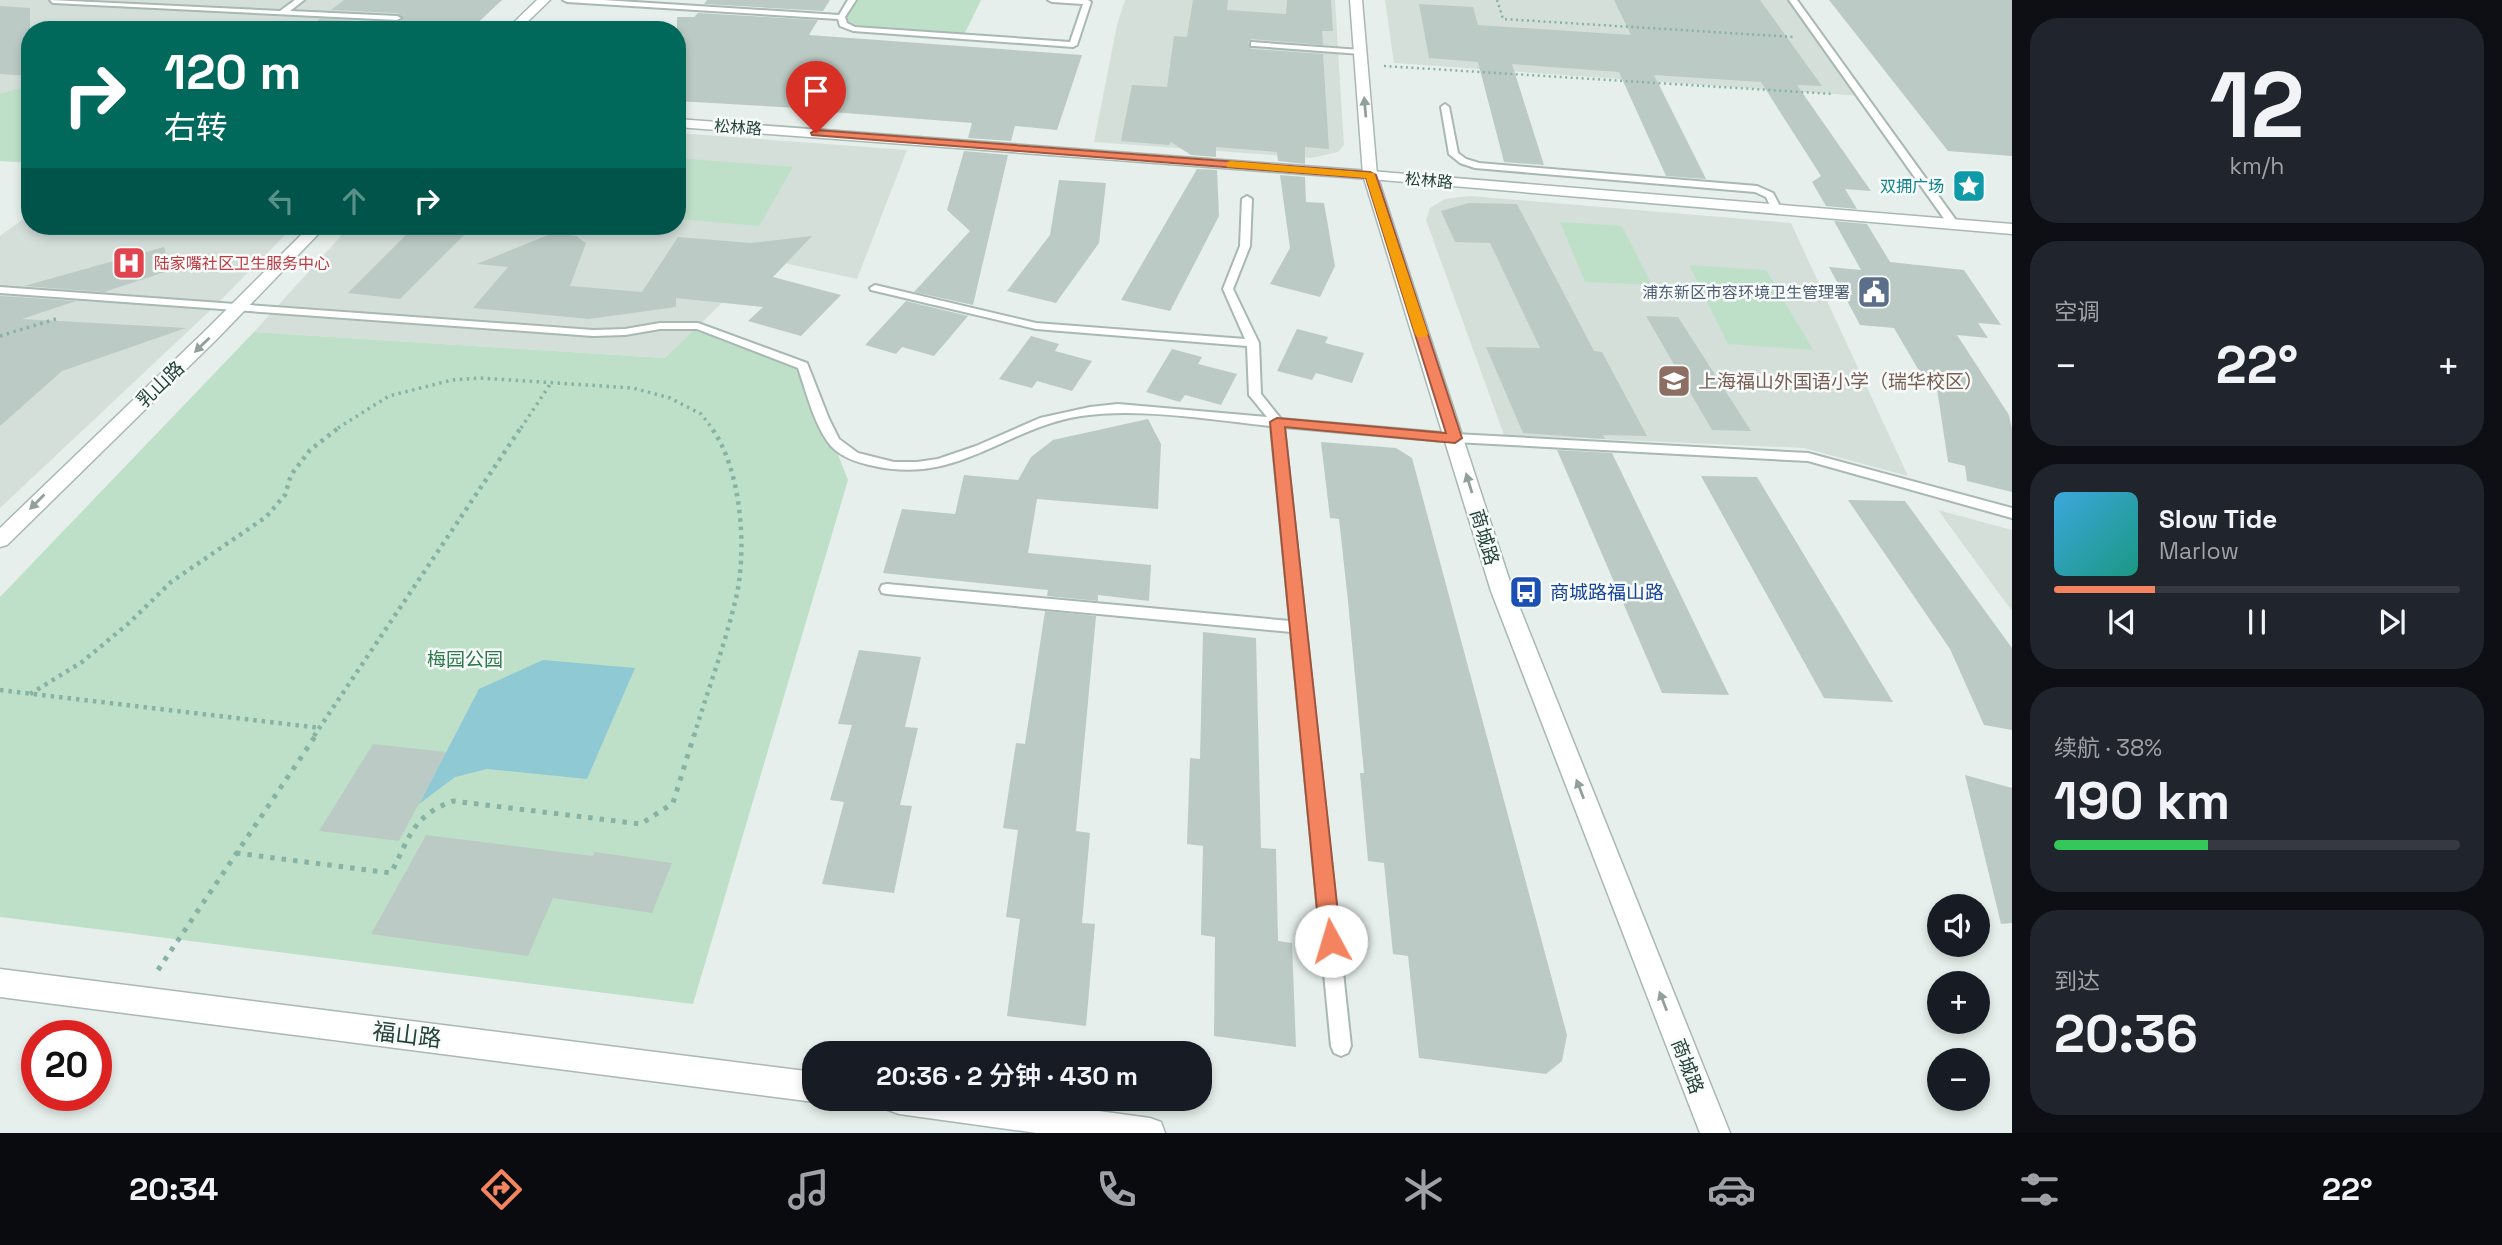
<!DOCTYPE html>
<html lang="zh">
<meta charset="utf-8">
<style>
:root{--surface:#171b24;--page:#20242c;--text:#f1f3f6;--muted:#9ea1a6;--line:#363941;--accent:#f4845f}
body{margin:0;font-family:"Space Grotesk","Noto Sans SC",sans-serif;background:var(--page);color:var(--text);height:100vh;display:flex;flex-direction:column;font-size:26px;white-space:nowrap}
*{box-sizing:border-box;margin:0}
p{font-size:23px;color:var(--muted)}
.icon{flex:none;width:38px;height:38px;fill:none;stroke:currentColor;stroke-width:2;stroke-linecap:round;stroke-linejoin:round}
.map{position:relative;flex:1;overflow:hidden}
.panel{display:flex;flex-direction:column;gap:18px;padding:18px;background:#0d0f14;width:490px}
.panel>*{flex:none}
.guide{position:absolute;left:21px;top:21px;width:665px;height:214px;border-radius:28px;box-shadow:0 4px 10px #0003;background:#00695c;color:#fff;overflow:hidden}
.tools{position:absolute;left:1927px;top:894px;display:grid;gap:14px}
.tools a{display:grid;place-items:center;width:63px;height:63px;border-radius:50%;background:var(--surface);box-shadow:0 4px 10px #0003;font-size:35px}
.speed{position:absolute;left:21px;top:1020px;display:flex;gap:14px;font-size:35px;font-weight:700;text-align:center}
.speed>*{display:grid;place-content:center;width:91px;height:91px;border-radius:50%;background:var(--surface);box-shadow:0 4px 10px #0003;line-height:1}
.speed .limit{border:10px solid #d22;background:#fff;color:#111}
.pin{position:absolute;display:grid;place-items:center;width:60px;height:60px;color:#fff;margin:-72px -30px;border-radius:50% 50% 50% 0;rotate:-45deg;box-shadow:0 0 7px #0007}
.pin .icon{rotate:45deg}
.me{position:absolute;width:77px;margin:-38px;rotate:354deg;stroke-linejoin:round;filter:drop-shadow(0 0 5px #0008)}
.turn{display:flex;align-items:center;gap:24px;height:147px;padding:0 28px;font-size:32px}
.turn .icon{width:91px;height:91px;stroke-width:2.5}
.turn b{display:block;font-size:49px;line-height:60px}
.lanes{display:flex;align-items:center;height:66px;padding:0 28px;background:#0003;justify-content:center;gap:35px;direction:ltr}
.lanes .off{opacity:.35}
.big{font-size:52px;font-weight:600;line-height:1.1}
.panel .card{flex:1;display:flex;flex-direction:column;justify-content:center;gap:10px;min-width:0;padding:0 24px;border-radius:28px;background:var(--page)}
.panel .dial{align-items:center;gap:0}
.dial b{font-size:91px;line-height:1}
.song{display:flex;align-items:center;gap:21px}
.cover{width:84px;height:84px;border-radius:10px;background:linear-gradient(135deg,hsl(200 70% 55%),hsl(170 70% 35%))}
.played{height:7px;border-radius:4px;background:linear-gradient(90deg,var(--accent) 25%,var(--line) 25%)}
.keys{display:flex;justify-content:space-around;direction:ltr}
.heat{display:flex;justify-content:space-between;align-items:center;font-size:38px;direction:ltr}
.charge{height:10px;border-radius:5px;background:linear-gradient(90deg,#34c759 38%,var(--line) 0)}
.trip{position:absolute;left:802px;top:1041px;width:410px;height:70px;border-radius:28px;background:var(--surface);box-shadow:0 4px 10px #0003;font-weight:600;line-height:70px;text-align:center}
.menu{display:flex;height:112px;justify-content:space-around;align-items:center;background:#090b0e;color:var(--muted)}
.menu .icon{width:49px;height:49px}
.menu .current{color:var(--accent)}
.menu b{font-size:32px;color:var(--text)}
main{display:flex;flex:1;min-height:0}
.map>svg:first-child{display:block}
.built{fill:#d4dfda}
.green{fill:#bfe0c8}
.water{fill:#8ec9d4}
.building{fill:#bbcac4}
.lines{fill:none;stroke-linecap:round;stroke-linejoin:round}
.service-casing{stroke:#a8b8b2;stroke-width:4}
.minor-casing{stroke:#a8b8b2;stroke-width:3}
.tertiary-casing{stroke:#a8b8b2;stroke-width:3}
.path-far3{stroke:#86b3a5;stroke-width:2.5;stroke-dasharray:2 3.5;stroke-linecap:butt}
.path-far2{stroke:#86b3a5;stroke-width:3.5;stroke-dasharray:2.5 4.5;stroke-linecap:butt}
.path-far1{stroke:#86b3a5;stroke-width:4.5;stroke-dasharray:3.5 5;stroke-linecap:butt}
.path{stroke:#86b3a5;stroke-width:5;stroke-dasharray:4.5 7;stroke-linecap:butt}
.service{fill:#fff;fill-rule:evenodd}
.minor{fill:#fff;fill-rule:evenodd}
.tertiary{fill:#fff;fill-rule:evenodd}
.oneway{fill:#92a09c}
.route{fill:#f4845f;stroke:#9f563e;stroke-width:2}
.slow{fill:#f59e0b}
.labels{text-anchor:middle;stroke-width:5;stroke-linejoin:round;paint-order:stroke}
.far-street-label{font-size:16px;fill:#24423a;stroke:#f7fbf9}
.far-culture-label{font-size:16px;fill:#0d838f;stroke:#f7fbf9;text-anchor:end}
.far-health-label{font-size:16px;fill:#be3a42;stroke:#f7fbf9;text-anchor:start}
.far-service-label{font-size:16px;fill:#4e5e75;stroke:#f7fbf9;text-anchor:end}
.education-label{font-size:19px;fill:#785e54;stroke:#f7fbf9;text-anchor:start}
.street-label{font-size:19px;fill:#24423a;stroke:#f7fbf9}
.transit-label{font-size:19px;fill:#164399;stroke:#f7fbf9;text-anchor:start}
.park-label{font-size:19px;fill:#2d7a4b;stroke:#f7fbf9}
.near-street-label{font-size:23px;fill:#24423a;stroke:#f7fbf9}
</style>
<main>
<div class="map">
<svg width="2012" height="1133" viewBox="0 0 2012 1133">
<rect width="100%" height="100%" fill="#e6efeb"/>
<!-- built -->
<g class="built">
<polygon points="0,0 468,0 435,30 30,30 30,163 0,161"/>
<polygon points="1125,0 1335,0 1344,145 1338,152 1311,158 1094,142 1117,25"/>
<polygon points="1385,0 1793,0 1862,96 1394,63"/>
<polygon points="677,133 907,150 857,279 766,259 666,358 254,332 350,226 677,226"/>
<polygon points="1470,196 1791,223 1908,476 1804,448 1504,435 1426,220 1430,208 1445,199"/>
<polygon points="30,214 30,226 294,226 216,305 0,508 0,236"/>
<polygon points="1938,510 2012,530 2012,611"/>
</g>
<!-- green -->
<g class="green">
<polygon points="852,0 981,0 963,37 853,29 841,17"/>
<polygon points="30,85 30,162 0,161 0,94"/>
<polygon points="677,158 793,167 759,226 677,219"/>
<polygon points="1560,222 1622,226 1652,285 1585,282"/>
<polygon points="1689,265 1766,270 1813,350 1728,344"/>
<polygon points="698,326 803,366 848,480 693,1004 0,917 0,597 254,332 665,358"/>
</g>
<!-- water -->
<polygon class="water" points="543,660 635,668 587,779 487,769 455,777 419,804 479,689"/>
<!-- building -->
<g class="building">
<polygon points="344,0 502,0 470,30 306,30 320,19 397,23 403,19 397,13 331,10"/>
<polygon points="707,0 830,0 823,11 704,4"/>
<polygon points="1193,0 1228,0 1227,10 1286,14 1287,0 1331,0 1333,31 1322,31 1323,45 1251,39 1248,42 1251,49 1323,54 1329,149 1305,147 1305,164 1278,161 1277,152 1216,147 1216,157 1191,155 1171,142 1169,145 1121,141 1132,85 1167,87 1174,36 1187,37"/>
<polygon points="1614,0 1760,0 1822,86 1797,85 1871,191 1845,189 1857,209 1826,206 1812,182 1821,176 1761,82 1654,75 1706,179 1666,176 1619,72 1512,64 1544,165 1504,162 1478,62 1429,58 1419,4 1473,7 1478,25 1631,35"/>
<polygon points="1829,0 2012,0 2012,156 1948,151"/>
<polygon points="0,6 30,8 30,76 0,74"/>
<polygon points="698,13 818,20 809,35 1082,55 1057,130 1015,126 1011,141 968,138 972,123 832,112 833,110 677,101 677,17 694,17"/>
<polygon points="964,151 1008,155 973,305 914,292 970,231 947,210"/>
<polygon points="1197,169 1217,170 1219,216 1170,311 1121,300"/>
<polygon points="1280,175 1305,177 1306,202 1324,203 1335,266 1320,297 1270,284 1290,248"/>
<polygon points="1059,180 1106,183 1099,243 1056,303 1007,291 1050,235"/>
<polygon points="1469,203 1517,204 1594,351 1602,352 1647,436 1603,435 1605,439 1523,433 1486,347 1540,348 1490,243 1455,242 1441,211"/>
<polygon points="1834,221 1867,224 1890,262 1964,270 2001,325 1978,323 1988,338 1957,335 2009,415 2012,429 2012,492 1967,481 1965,466 1948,462 1936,382 1925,381 1894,328 1860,325 1829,267 1861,270"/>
<polygon points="415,226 473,226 400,299 348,293"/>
<polygon points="553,233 576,236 586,243 570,286 642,292 678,237 750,243 812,236 773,277 841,295 801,336 748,321 763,307 676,298 676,307 589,319 473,308 508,267 477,264"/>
<polygon points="164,247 171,270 104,292 24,286"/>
<polygon points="0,296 76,301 22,319 186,328 62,371 0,426"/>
<polygon points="906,301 968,316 934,356 902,347 896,354 865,345"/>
<polygon points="1646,316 1678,317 1751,431 1712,430"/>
<polygon points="1297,329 1328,337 1325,343 1364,353 1352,383 1316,373 1312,380 1277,371"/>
<polygon points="1031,336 1059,344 1055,351 1092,361 1072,391 1037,381 1032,388 999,379"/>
<polygon points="1172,349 1202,357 1198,364 1237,374 1221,405 1185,395 1180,402 1146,392"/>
<polygon points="1148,419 1161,444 1158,509 1037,499 1028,553 1151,565 1149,601 1098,595 1098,601 1047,596 1048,590 883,573 902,509 955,514 964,475 1018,480 1031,457 1053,440"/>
<polygon points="1321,442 1396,448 1412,458 1567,1035 1562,1061 1546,1074 1419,1058 1408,956 1393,954 1384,863 1368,861 1360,773 1364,773 1348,601 1339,519 1330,518"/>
<polygon points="1557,450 1612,453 1729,695 1662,693"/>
<polygon points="1701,476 1757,477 1893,702 1824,698"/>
<polygon points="1848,500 1905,501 2012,648 2012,730 1984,725 1950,649"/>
<polygon points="1045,611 1096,616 1076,831 1090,833 1082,923 1095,924 1086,1026 1007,1016 1020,919 1006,917 1018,830 1003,828 1016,743 1025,744"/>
<polygon points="1203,632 1256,638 1261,848 1276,849 1278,941 1292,943 1296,1047 1214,1036 1215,937 1201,935 1203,846 1187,844 1190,758 1200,759"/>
<polygon points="859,650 921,657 905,727 918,728 900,805 912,806 894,893 822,884 844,802 830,800 852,725 838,724"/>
<polygon points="373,744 446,752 399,841 319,831"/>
<polygon points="1965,775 2012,788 2012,923 2001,924"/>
<polygon points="426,835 593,856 595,852 672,863 652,913 553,898 528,956 371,934"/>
</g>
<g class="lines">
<defs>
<g id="service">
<polygon points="50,0 280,11 295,0 304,0 290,11 397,16 401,18 397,20 53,3"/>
<polygon points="563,0 603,0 839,15 848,0 856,0 845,17 847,23 855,27 1070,42 1083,4 1052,2 1048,0 1088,0 1091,2 1077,45 1073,47 853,31 840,26 838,19 567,2"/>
<polygon points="1789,0 1797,0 1958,223 1958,227 1950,227"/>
<polygon points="1251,42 1361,50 1365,52 1361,54 1254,46 1251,46"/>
<polygon points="1445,104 1449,107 1458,153 1466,159 1479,163 1757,186 1773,193 1782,210 1773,212 1766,197 1755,192 1475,168 1460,163 1449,154 1441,107"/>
<path d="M1247,196L1252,199L1250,246L1233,289L1259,343L1261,394L1281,419L1455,434L1808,453L2012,508V518L1808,461L1455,442L1284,427L1351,1046L1348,1053L1341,1056L1334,1053L1331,1046L1291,632L887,594L882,593L880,589L882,585L887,584L1290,621L1271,426C1212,420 1138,407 1081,416C1004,428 959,485 874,466C859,463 842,458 831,446C814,425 807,394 798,368L697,329H660L625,335L593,336L0,293V287L593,330L625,329L660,323H698L807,363L829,419L839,439L858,453L894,462H917L938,459L976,446L1040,418L1090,407L1118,404L1267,417L1249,395L1247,346L1036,329L871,290L870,288L875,285L1036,323L1245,339L1223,289L1240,246L1242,199Z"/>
</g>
<g id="minor">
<polygon points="537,0 550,0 519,30 506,30"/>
<polygon points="677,119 1370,171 2012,224 2012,234 1370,179 677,127"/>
<polygon points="310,226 326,226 218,338 7,545 0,547 0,528 206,330"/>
</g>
<g id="tertiary">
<polygon points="1350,0 1362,0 1377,175 1513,591 1730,1133 1700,1133 1491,591 1363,175"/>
<polygon points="0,969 814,1072 814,1099 821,1099 814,1102 0,997"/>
<polygon points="884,1099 1011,1099 1150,1118 1161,1122 1165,1133 1037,1133 899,1114 888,1110"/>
</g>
</defs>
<!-- service casing -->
<use href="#service" class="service-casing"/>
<!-- minor casing -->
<use href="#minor" class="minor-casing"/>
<!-- tertiary casing -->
<use href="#tertiary" class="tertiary-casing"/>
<!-- path-far3 -->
<g class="path-far3">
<polyline points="1497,0 1503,19 1794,37"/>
<polyline points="1384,66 1833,94"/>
</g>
<!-- path-far2 -->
<g class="path-far2">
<polyline points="0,336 59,318"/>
<polyline points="338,428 389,396 452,380 480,378 633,388 670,398 701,414 712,428"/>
<polyline points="521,428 551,383"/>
</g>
<!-- path-far1 -->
<g class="path-far1">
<polyline points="0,690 320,728"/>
<polyline points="30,694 82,662 129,623 171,582 266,517 285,495 291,475 310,450 341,426"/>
<polyline points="314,736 522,426"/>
<path d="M694,736C707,692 724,648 735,602C748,553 742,467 710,426"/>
</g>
<!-- path -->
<g class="path">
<path d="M236,853L391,873C410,837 412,816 453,801L641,824L673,803L694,735"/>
<polyline points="158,970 316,735"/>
</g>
<!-- service -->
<use href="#service" class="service"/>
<!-- minor -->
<use href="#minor" class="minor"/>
<!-- tertiary -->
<use href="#tertiary" class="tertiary"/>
</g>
<!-- one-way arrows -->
<defs><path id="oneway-solid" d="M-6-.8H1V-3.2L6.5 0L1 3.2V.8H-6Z" transform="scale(1.75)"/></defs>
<g class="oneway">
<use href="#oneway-solid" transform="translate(1365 107) rotate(-95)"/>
<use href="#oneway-solid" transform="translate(202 345) rotate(136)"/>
<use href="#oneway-solid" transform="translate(1469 483) rotate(-107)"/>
<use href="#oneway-solid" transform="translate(37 502) rotate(135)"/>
<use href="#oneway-solid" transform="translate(1580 789) rotate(-111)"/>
<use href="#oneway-solid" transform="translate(1663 1001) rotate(-111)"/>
</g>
<!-- route -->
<polygon class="route" points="816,130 1370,172 1376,175 1462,438 1455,443 1285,427 1341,941 1338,948 1331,951 1323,948 1320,941 1270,422 1277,418 1446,433 1366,178 812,135 811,133"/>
<!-- slow -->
<polygon class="slow" points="1231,161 1374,173 1428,334 1426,337 1417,337 1415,334 1366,178 1227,167 1227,162"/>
<!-- icons -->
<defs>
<symbol id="sight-square" viewBox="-11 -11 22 22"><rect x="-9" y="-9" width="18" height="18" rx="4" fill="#0f9aa8" stroke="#f7fbf9"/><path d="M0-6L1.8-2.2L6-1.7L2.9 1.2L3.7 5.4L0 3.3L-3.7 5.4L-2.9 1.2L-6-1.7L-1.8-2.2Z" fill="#fff"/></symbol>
<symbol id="hospital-square" viewBox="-11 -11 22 22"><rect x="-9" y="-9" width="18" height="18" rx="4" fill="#e0444e" stroke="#f7fbf9"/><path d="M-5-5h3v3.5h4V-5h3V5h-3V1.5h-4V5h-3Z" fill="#fff"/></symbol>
<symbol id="civic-square" viewBox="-11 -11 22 22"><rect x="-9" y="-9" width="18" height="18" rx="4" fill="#5c6f8a" stroke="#f7fbf9"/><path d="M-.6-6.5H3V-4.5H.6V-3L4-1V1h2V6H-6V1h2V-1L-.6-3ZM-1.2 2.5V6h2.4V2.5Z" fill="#fff"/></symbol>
<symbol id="school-square" viewBox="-11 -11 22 22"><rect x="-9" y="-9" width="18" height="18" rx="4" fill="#8d6e63" stroke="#f7fbf9"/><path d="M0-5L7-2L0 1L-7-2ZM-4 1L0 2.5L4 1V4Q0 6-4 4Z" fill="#fff"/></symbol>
<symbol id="bus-square" viewBox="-11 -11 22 22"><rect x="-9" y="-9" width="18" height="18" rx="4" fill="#1a4fb4" stroke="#f7fbf9"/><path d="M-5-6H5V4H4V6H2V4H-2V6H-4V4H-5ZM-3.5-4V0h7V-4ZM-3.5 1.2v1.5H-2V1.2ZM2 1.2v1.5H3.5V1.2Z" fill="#fff"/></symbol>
</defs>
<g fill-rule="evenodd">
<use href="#sight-square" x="1950" y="167" width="38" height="38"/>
<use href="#hospital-square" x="110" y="244" width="38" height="38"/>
<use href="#civic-square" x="1855" y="273" width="38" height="38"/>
<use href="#school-square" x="1655" y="362" width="38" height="38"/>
<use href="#bus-square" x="1507" y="573" width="38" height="38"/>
</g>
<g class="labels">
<!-- far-street labels -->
<g class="far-street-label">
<text transform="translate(738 127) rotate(4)" y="6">松林路</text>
<text transform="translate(1429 180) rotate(5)" y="6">松林路</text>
</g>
<!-- far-culture labels -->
<g class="far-culture-label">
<text x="1944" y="192">双拥广场</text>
</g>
<!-- far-health labels -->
<g class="far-health-label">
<text x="154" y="269">陆家嘴社区卫生服务中心</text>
</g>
<!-- far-service labels -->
<g class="far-service-label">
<text x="1850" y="298">浦东新区市容环境卫生管理署</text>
</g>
<!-- education labels -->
<g class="education-label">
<text x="1698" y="388">上海福山外国语小学（瑞华校区）</text>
</g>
<!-- street labels -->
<g class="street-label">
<text transform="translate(160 384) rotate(-44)" y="7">乳山路</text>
<text transform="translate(1485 537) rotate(73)" y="7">商城路</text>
<text transform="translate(1688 1066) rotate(69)" y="7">商城路</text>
</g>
<!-- transit labels -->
<g class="transit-label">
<text x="1550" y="599">商城路福山路</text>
</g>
<!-- park labels -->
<g class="park-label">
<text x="465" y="666">梅园公园</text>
</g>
<!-- near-street labels -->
<g class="near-street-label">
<text transform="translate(407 1035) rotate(7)" y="8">福山路</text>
</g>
</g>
</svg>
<div class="tools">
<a><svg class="icon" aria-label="sound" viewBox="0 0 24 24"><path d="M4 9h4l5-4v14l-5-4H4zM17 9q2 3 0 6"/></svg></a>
<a>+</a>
<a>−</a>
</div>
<div class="speed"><div class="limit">20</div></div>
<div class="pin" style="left:816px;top:133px;background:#d93025"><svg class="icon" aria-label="arrive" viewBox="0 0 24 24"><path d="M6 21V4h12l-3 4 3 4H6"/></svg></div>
<svg class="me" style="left:1331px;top:941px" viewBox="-20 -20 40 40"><circle r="19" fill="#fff"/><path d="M0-13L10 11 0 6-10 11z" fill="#f4845f"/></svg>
<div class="trip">20:36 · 2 分钟 · 430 m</div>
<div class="guide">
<div class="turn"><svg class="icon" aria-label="right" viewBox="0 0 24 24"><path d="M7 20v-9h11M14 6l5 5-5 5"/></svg><div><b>120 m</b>右转</div></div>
<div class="lanes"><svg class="icon off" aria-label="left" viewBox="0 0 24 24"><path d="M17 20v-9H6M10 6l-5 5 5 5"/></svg><svg class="icon off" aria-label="ahead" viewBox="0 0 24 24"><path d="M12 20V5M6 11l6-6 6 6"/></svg><svg class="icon" aria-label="right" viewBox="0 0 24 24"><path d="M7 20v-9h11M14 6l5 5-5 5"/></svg></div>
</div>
</div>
<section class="panel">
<div class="card dial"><b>12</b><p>km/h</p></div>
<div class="card"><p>空调</p>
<div class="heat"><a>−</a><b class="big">22°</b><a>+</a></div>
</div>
<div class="card">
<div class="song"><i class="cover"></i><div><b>Slow Tide</b><p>Marlow</p></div></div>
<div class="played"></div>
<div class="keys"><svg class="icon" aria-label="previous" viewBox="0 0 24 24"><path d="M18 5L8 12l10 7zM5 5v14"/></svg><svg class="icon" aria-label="pause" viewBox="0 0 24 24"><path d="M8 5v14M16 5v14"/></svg><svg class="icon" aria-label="next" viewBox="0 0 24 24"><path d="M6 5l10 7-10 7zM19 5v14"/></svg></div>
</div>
<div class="card"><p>续航 · 38%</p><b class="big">190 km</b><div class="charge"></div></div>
<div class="card"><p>到达</p><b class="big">20:36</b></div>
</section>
</main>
<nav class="menu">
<b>20:34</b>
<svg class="icon current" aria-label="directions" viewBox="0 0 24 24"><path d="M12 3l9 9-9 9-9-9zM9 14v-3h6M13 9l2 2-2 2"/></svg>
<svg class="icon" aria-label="music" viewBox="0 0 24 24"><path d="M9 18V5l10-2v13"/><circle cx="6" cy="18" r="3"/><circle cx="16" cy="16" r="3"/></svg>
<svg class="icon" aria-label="phone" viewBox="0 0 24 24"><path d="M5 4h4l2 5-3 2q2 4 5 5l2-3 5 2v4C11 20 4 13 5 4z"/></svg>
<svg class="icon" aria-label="climate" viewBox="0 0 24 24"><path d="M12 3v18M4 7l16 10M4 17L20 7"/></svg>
<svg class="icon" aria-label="car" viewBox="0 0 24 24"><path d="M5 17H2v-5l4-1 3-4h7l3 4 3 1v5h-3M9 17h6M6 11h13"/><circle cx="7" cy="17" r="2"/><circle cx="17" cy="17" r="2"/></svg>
<svg class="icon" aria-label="filters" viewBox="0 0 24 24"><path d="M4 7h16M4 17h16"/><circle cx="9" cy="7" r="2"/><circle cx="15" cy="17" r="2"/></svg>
<b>22°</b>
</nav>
